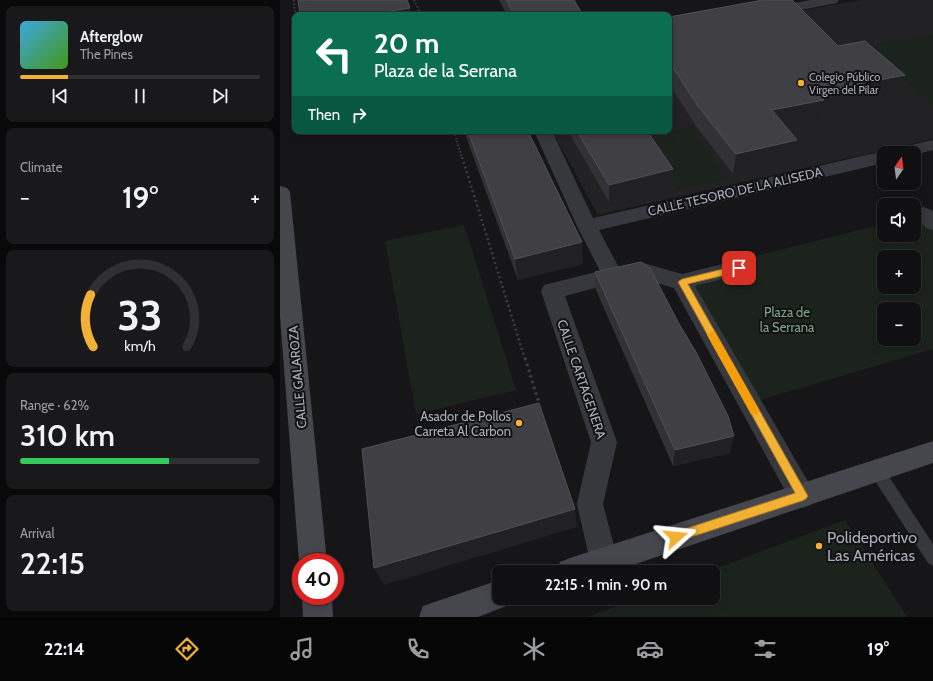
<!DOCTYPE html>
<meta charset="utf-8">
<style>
:root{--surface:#101012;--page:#19191b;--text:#f1f3f6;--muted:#9c9d9f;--line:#303032;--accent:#f2b134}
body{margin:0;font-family:Cabin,sans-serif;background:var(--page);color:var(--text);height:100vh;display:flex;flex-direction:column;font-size:15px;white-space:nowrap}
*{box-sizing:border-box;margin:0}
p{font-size:13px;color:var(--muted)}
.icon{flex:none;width:22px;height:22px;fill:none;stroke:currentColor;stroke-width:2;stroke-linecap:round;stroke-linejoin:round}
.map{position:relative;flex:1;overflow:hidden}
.sheet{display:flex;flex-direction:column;gap:6px;padding:6px;background:#09090a;width:280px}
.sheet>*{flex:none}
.guide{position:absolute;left:12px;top:12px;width:380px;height:122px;border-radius:8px;box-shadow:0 2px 10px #0003,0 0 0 1px var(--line);background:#0b6e4f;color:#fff;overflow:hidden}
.needle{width:26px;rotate:14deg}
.controls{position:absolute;left:597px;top:146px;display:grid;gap:8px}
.controls a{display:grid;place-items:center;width:44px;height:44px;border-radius:8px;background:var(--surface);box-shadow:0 2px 10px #0003,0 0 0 1px var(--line);font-size:20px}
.speed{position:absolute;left:12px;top:553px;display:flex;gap:8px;font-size:20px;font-weight:700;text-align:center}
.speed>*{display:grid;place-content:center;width:52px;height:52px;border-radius:50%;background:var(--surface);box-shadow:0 2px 10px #0003,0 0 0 1px var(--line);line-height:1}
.speed .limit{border:6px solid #d22;background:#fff;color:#111}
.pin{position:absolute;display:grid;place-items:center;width:34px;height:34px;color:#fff;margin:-17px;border-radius:8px;box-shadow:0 2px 6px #0006}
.me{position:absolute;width:44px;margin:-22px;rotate:72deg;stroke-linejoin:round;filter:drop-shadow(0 0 3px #0008)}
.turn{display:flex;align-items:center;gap:14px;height:84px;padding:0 16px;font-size:18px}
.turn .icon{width:52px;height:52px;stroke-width:2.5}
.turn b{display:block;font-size:28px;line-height:34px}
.then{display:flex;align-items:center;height:38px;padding:0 16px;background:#0003;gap:8px;font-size:15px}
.big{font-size:30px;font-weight:600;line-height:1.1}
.sheet .widget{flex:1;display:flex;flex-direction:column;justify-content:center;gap:6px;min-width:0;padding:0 14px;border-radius:8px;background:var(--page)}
.sheet .dial{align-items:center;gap:0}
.dial svg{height:104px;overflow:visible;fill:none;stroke:var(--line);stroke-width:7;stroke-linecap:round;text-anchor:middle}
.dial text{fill:var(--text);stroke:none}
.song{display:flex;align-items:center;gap:12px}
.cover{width:48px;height:48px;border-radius:6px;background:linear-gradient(135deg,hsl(200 70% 55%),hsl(100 70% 35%))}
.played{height:4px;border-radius:2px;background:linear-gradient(90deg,var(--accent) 20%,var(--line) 20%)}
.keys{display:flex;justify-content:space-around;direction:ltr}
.heat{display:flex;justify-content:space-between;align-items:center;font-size:22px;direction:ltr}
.charge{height:6px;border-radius:3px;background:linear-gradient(90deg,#34c759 62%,var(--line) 0)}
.trip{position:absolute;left:212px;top:565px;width:228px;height:40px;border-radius:8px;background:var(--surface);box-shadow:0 2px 10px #0003,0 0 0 1px var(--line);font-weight:600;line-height:40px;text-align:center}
.dock{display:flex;height:64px;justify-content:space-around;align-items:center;background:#060607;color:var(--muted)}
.dock .icon{width:28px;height:28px}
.dock .on{color:var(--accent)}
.dock b{font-size:18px;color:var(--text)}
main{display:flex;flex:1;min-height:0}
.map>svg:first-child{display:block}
.built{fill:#222225}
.green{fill:#1c231d;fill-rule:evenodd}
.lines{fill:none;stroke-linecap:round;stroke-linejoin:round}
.path-far2{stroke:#3d3f44;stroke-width:2;stroke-dasharray:1.5 2;stroke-linecap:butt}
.path-far1{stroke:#3d3f44;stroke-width:2.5;stroke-dasharray:2 3;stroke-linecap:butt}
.path{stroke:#3d3f44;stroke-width:3;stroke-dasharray:2.5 3.5;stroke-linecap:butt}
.lane{fill:#37383d;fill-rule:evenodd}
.street{fill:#37383d;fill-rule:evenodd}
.secondary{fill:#45474d;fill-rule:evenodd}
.wall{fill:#323236}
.shaded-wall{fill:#212124}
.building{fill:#3f3f44;stroke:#4f5156}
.route{fill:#f2b134;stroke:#9d7322}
.slow{fill:#f59e0b}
.poi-dot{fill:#f2b134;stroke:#111113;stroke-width:1.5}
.labels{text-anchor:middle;stroke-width:4;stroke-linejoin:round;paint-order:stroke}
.far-poi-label{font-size:11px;fill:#a8adb8;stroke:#111113;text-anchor:start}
.street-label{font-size:13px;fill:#a8adb8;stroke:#111113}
.park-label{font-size:13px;fill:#7fa381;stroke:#111113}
.poi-label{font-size:13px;fill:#a8adb8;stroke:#111113;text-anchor:end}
.near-poi-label{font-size:16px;fill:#a8adb8;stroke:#111113;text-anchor:start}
</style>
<main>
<section class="sheet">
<div class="widget">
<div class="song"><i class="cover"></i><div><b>Afterglow</b><p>The Pines</p></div></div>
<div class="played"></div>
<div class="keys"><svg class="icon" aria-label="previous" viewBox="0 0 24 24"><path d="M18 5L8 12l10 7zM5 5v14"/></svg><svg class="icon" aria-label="pause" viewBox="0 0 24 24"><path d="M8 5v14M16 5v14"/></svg><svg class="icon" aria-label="next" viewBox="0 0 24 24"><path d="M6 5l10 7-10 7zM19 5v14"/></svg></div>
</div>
<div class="widget"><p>Climate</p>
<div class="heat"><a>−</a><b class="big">19°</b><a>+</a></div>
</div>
<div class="widget dial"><svg viewBox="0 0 100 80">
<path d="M14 69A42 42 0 1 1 86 69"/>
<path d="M14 69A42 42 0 0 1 12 29" stroke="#f2b134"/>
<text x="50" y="56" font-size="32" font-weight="700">33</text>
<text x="50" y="72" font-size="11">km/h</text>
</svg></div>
<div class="widget"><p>Range · 62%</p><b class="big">310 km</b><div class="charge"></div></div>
<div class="widget"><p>Arrival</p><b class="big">22:15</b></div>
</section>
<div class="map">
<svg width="653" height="617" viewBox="0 0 653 617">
<rect width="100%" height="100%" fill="#161618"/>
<!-- built -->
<polygon class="built" points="580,0 653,0 653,139 318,215 272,131 389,131 389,35"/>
<!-- green -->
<g class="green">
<polygon points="653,33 653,107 587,46"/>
<polygon points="413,126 448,179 397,190 365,136"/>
<path d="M644,214L653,223V349L470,403L402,282L458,268L459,260L604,224V235H634V216ZM604,257H634V287H604ZM604,309H634V339H604Z"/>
<polygon points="184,225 236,390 136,414 105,241"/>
<polygon points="565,520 627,617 308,617 358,598 433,598 433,572 427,572"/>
</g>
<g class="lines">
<!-- path-far2 -->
<g class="path-far2">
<polyline points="14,0 15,15"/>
<polyline points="134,0 141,15"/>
<polyline points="174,131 182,158"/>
</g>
<!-- path-far1 -->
<polyline class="path-far1" points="182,157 245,359"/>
<!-- path -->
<polyline class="path" points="245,358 259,403"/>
<!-- lane -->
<polygon class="lane" points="597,465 602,466 653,544 653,566 648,563 592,476 590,471 592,466"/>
<!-- street -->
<g class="street">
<polygon points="530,0 559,0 557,3 552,4 489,16 484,15 482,12 484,9"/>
<polygon points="254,131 272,131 313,218 604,151 610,153 613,149 653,140 653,150 634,155 634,153 604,153 604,163 319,230 339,268 360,262 402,274 459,260 466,263 469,268 466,273 415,286 531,487 535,496 531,505 522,508 513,505 394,288 360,278 344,282 341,281 285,296 337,442 323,504 338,561 334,571 314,571 310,561 297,504 311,442 261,291 264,285 320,271 297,226"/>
<polygon points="644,207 653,211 653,230 646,228 634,214 637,209"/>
</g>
<!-- secondary -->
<g class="secondary">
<polygon points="0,186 7,188 10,192 47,562 21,562 21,567 19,562 0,316"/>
<polygon points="653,441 653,463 332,572 276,572 280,562 290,558"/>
<polygon points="219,580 219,598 232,598 229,605 198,617 139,617 143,606"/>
<polygon points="22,596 52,596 53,617 23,617"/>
</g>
</g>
<!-- wall -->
<g class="wall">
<polygon points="219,0 294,0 303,15 227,15"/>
<polygon points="389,17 558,46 625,75 618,95 549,109 547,115 540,116 539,121 506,127 513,161 453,174 416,126 389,84"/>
<polygon points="184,131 248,131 303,264 238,280"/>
<polygon points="288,131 367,131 393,169 392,186 329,202"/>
<polygon points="315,272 450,453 393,466 316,290"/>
</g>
<!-- shaded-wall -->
<g class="shaded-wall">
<polygon points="130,8 131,15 84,15"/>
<polygon points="625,75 618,95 549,109 547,115 540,116 539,121 488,131 492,110 548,90"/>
<polygon points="517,140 513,161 453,174 456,154"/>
<polygon points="393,169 392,186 329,202 329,185"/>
<polygon points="302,242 303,264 238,280 235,259"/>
<polygon points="454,436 450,453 393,466 395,450"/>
<polygon points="295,509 297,527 104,585 94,568"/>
</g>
<!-- building -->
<g class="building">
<polygon points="18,0 127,0 130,8 84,15 20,15"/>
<polygon points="226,0 294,0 303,15 234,15"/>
<polygon points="483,0 512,0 558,46 585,41 625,75 548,90 553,94 540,96 544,100 492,110 517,140 456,154 418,106 390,63 389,61 389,17"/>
<polygon points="188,131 248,131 302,242 235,259"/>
<polygon points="297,131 367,131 393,169 329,185"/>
<polygon points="361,262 370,268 398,322 416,352 448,416 454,436 395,450 315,272"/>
<polygon points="259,403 295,509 94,568 82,449"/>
</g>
<!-- route -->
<polygon class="route" points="459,265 463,268 462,271 408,284 528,496 526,499 522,501 396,542 392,541 391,537 392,533 515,493 398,282 402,279"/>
<!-- slow -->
<polygon class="slow" points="432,331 435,332 478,408 479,411 478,414 474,415 471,414 427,335"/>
<!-- markers -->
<g class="poi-dot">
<circle cx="521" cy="83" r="4"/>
<circle cx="239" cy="423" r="4"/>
<circle cx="539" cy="546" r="4"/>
</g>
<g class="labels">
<!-- far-poi labels -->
<g class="far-poi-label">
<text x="529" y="81">Colegio Público<tspan x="529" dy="13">Virgen del Pilar</tspan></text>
</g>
<!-- street labels -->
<g class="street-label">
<text transform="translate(455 191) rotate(-13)" y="5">CALLE TESORO DE LA ALISEDA</text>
<text transform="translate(17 377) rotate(-95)" y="5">CALLE GALAROZA</text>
<text transform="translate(302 379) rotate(71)" y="5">CALLE CARTAGENERA</text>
</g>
<!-- park labels -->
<g class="park-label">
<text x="507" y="317">Plaza de<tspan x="507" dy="15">la Serrana</tspan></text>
</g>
<!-- poi labels -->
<g class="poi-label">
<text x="231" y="421">Asador de Pollos<tspan x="231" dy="15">Carreta Al Carbon</tspan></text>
</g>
<!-- near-poi labels -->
<g class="near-poi-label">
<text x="547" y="543">Polideportivo<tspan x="547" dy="18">Las Américas</tspan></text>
</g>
</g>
</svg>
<div class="controls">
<a><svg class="needle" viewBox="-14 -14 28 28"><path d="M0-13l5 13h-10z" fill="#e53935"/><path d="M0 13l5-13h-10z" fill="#9c9d9f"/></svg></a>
<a><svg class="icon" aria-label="sound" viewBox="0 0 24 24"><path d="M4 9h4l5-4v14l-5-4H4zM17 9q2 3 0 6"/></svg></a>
<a>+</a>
<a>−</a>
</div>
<div class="speed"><div class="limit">40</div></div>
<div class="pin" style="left:459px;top:268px;background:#d93025"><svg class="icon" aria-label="arrive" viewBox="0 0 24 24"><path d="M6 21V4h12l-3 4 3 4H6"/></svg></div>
<svg class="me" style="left:396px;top:537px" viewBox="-20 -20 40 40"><path d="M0-17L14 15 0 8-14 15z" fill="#f2b134" stroke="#fff" stroke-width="4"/></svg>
<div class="trip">22:15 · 1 min · 90 m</div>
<div class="guide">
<div class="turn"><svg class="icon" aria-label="left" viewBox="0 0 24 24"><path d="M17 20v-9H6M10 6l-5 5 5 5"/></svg><div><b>20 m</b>Plaza de la Serrana</div></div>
<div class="then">Then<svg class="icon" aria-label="right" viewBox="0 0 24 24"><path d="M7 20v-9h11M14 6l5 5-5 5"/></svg></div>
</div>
</div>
</main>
<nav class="dock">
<b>22:14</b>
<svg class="icon on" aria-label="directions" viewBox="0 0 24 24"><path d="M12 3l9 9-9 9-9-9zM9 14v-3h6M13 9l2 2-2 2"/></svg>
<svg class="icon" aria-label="music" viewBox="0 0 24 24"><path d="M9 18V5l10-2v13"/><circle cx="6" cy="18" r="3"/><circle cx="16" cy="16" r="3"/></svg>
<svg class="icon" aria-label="phone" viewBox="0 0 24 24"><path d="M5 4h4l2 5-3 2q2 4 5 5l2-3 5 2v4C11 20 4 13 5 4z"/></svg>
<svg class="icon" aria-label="climate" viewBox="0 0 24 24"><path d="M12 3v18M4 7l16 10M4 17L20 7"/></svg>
<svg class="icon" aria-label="car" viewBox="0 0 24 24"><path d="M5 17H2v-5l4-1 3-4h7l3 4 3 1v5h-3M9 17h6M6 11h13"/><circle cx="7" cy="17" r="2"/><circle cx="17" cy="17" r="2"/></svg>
<svg class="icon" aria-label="filters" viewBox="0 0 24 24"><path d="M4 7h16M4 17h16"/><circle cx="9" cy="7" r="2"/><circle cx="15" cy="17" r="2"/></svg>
<b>19°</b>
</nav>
